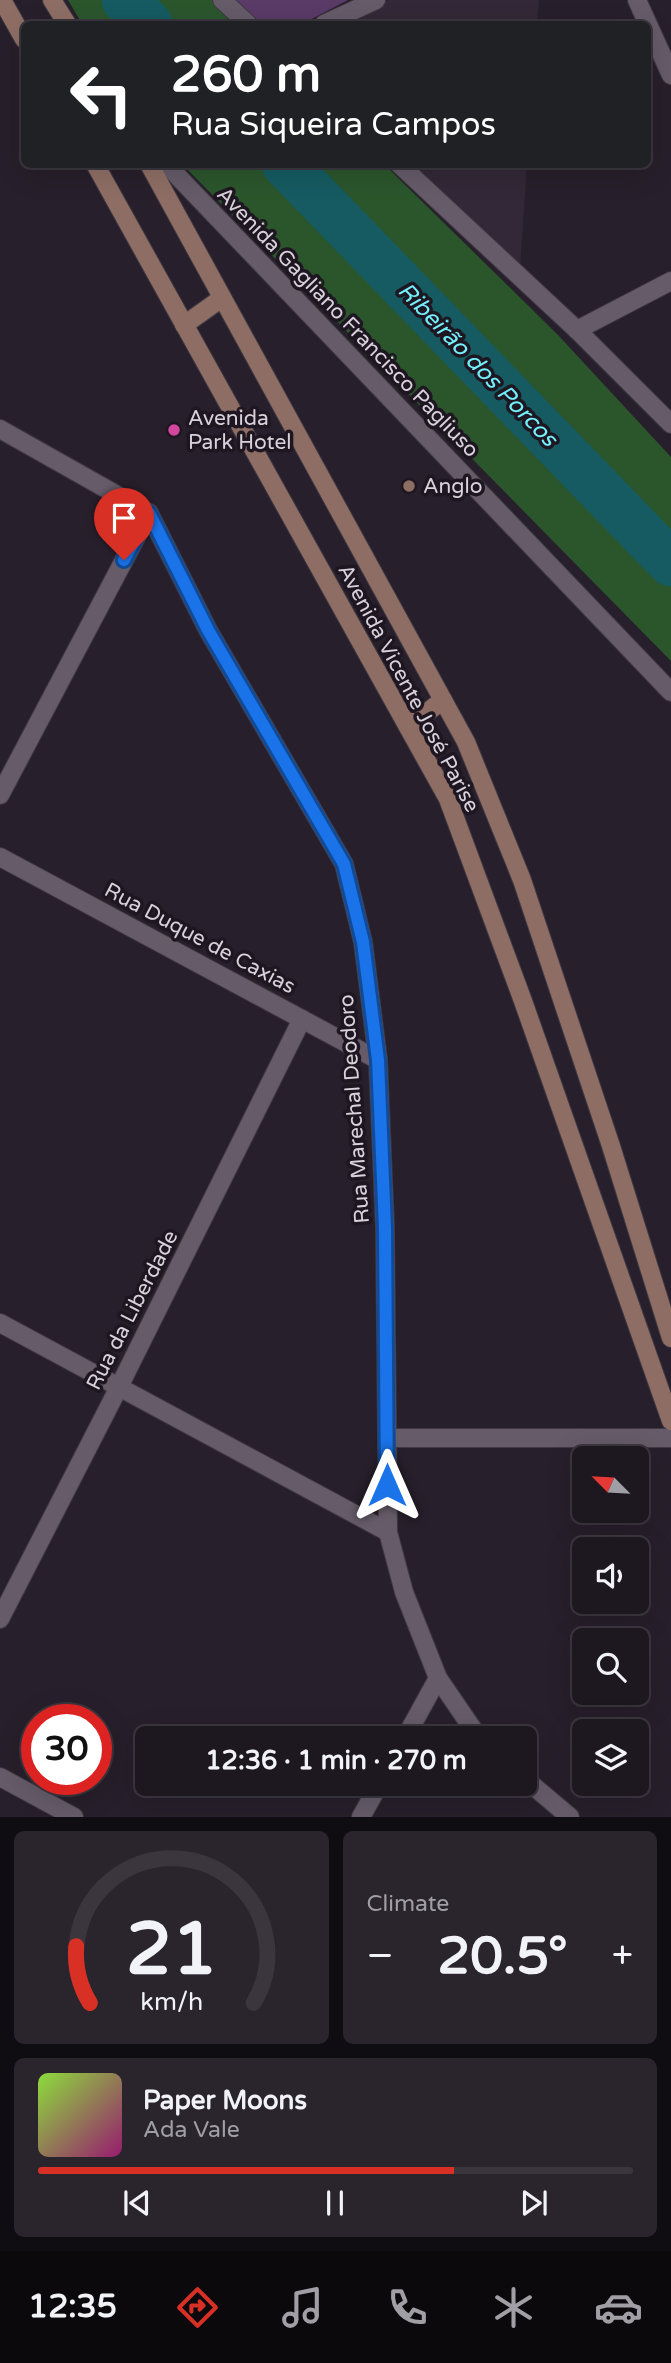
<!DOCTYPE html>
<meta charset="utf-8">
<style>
:root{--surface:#1d1720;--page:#2a242d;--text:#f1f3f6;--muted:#a09fa5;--line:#3b363e;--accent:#d93025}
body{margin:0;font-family:"Varela Round",sans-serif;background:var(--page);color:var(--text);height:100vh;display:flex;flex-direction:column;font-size:26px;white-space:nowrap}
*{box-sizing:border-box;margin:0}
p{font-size:23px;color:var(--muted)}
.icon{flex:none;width:38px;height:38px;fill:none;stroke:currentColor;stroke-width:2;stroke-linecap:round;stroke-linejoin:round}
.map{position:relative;height:1817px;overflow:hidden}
.panel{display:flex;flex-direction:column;gap:14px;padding:14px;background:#100d12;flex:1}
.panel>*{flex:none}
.banner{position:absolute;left:21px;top:21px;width:630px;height:147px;border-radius:10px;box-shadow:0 7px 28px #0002,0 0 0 2px var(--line);background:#202124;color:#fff;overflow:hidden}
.needle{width:46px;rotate:294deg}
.buttons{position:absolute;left:572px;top:1446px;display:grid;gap:14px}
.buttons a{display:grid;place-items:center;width:77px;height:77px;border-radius:10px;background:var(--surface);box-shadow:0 7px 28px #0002,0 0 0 2px var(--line);font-size:35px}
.speed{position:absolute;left:21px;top:1704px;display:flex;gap:14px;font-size:35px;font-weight:700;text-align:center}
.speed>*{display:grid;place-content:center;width:91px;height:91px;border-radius:50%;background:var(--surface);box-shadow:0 7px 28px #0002,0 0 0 2px var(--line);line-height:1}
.speed .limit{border:10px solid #d22;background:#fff;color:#111}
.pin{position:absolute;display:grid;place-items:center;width:60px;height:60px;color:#fff;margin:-72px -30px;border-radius:50% 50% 50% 0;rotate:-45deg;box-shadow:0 0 7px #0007}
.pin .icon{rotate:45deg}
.me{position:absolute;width:77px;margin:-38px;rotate:0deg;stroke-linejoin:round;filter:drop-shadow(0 0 5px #0008)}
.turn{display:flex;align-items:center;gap:24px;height:147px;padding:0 35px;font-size:32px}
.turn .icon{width:91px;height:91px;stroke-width:2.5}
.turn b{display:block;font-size:49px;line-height:60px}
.big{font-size:52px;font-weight:700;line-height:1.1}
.panel .tile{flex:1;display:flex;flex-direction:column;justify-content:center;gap:10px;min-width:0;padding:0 24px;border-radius:10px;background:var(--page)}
.panel .dial{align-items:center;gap:0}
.dial svg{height:182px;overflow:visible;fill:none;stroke:var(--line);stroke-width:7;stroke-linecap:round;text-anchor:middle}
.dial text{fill:var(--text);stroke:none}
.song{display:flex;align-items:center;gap:21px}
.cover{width:84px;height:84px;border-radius:10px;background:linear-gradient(135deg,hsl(90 70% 55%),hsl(320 70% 35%))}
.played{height:7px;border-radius:4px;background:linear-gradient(90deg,var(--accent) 70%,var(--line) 70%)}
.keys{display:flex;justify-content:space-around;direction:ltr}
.heat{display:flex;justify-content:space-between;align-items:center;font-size:38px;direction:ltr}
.panel .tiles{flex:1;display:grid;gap:14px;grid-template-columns:1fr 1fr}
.tile:last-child{grid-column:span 2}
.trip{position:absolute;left:135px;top:1726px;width:402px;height:70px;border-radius:10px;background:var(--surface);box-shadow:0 7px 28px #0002,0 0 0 2px var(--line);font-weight:700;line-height:70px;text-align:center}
.menu{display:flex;height:112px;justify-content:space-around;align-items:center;background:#0c090d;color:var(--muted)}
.menu .icon{width:49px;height:49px}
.menu .selected{color:var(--accent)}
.menu b{font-size:32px;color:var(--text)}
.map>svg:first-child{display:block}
.industrial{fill:#322837}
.forest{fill:#2b562c}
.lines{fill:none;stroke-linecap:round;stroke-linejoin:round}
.river{stroke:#155b61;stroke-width:47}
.building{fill:#5a3a67}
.street-casing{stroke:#403943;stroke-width:20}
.secondary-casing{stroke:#403943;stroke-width:20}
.street{stroke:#655b69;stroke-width:18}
.secondary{stroke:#8e6e64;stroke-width:18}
.route-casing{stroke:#114b97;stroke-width:18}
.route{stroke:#1a73e8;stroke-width:12}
.hotel-dot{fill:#d1479c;stroke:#1e1621;stroke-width:2.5}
.education-dot{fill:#8d6e63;stroke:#1e1621;stroke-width:2.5}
.labels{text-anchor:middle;stroke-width:7;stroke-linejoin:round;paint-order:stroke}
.street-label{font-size:21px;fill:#d8d2da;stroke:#1e1621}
.poi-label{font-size:21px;fill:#d8d2da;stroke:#1e1621;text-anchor:start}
.water-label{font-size:23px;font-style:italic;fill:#72f0fb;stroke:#1e1621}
</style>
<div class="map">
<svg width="671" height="1817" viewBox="0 0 671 1817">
<rect width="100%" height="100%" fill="#271f2b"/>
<!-- industrial -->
<g class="industrial">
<polygon points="389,0 539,0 537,24 339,24"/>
<polygon points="407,165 527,165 520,269"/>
</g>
<!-- forest -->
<g class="forest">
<polygon points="68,0 216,0 241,24 82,24"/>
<polygon points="183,165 385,165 558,335 671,457 671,661"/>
</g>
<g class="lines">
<!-- river -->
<g class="river">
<polyline points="125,0 149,24"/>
<polyline points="285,164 671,563"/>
</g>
</g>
<!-- building -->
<polygon class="building" points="232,0 348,0 302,24 259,24"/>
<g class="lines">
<defs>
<g id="street">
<polyline points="222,0 248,24"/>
<polyline points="637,0 671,75"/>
<polyline points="324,24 376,0"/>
<polyline points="166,164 671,692"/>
<polyline points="399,164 577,330 671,424"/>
<polyline points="577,330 671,281"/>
<polyline points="0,429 149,513 208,630 344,864 363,942 378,1060 385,1228 388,1532 404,1592 438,1678 479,1738"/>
<polyline points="0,795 149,513"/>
<polyline points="0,857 378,1060"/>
<polyline points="0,1323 388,1532"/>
<polyline points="387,1438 671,1438"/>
<polyline points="0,1619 119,1387 302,1019"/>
<polyline points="405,1738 438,1678"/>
<polyline points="0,1777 74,1817"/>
<polyline points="525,1779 570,1817"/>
<polyline points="361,1817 380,1783"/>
</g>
<g id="secondary">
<polyline points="2,0 24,39"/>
<polyline points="52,0 67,24"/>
<polyline points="95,164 448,799 523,1001 671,1421"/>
<polyline points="149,164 466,742 522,880 611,1146 671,1338"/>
<polyline points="184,325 222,298"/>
<polyline points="408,727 443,700"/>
</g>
</defs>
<!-- street casing -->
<use href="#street" class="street-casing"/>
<!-- secondary casing -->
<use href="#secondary" class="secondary-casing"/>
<!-- street -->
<use href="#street" class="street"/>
<!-- secondary -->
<use href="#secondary" class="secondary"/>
</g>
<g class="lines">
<defs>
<polyline id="route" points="124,560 149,513 208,630 344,864 363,942 378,1060 385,1228 387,1485"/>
</defs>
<!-- route casing -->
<use href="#route" class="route-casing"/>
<!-- route -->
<use href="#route" class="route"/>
</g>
<!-- markers -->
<circle class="hotel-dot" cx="174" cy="430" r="7"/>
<circle class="education-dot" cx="409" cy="486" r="7"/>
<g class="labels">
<!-- street labels -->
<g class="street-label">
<text transform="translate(348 322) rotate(46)" y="7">Avenida Gagliano Francisco Pagliuso</text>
<text transform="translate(409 688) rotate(62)" y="7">Avenida Vicente José Parise</text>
<text transform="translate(200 938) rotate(28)" y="7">Rua Duque de Caxias</text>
<text transform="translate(354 1109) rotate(-94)" y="7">Rua Marechal Deodoro</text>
<text transform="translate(132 1310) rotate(-63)" y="7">Rua da Liberdade</text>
</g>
<!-- poi labels -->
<g class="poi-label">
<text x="188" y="425">Avenida<tspan x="188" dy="24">Park Hotel</tspan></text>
<text x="423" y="493">Anglo</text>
</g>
<!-- water labels -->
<g class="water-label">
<text transform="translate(478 364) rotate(46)" y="8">Ribeirão dos Porcos</text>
</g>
</g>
</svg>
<div class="buttons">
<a><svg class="needle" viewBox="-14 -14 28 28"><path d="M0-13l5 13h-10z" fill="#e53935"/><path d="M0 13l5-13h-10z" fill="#a09fa5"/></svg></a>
<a><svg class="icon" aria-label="sound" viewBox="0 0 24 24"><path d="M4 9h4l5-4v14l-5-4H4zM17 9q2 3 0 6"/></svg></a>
<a><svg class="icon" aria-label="search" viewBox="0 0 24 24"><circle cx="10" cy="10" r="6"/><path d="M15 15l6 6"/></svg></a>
<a><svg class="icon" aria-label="layers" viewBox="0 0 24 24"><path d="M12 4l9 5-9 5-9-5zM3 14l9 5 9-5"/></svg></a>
</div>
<div class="speed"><div class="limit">30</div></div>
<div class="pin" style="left:124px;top:560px;background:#d93025"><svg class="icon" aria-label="arrive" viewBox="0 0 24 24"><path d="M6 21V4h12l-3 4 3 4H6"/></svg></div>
<svg class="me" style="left:387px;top:1485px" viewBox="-20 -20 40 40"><path d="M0-17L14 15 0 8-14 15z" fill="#1a73e8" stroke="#fff" stroke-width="4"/></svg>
<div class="trip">12:36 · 1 min · 270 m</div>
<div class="banner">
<div class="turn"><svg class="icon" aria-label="left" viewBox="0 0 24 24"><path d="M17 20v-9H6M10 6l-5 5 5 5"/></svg><div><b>260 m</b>Rua Siqueira Campos</div></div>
</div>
</div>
<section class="panel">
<div class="tiles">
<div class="tile dial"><svg viewBox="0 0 100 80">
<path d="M14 69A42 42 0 1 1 86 69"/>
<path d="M14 69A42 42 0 0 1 8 44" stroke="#d93025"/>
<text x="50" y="56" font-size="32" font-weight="700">21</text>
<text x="50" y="72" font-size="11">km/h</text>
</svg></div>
<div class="tile"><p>Climate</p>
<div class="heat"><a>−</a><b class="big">20.5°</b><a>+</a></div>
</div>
<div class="tile">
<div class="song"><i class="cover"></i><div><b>Paper Moons</b><p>Ada Vale</p></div></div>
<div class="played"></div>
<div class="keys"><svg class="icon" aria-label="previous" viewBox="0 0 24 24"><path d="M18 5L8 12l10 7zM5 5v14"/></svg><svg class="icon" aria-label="pause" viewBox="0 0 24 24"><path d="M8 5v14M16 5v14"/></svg><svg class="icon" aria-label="next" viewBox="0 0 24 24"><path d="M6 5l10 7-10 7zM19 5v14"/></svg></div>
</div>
</div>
</section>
<nav class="menu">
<b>12:35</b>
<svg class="icon selected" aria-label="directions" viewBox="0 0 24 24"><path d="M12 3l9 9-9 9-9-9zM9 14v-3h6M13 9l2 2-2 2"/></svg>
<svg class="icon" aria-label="music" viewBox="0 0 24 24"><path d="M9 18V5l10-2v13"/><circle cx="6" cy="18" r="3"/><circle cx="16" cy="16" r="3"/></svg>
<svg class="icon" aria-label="phone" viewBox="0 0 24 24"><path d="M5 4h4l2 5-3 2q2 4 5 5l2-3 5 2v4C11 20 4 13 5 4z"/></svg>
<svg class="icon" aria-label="climate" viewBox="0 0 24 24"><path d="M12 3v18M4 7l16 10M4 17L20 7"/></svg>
<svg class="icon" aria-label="car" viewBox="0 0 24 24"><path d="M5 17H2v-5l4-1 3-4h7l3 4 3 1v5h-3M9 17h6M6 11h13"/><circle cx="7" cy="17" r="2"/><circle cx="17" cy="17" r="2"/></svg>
</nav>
